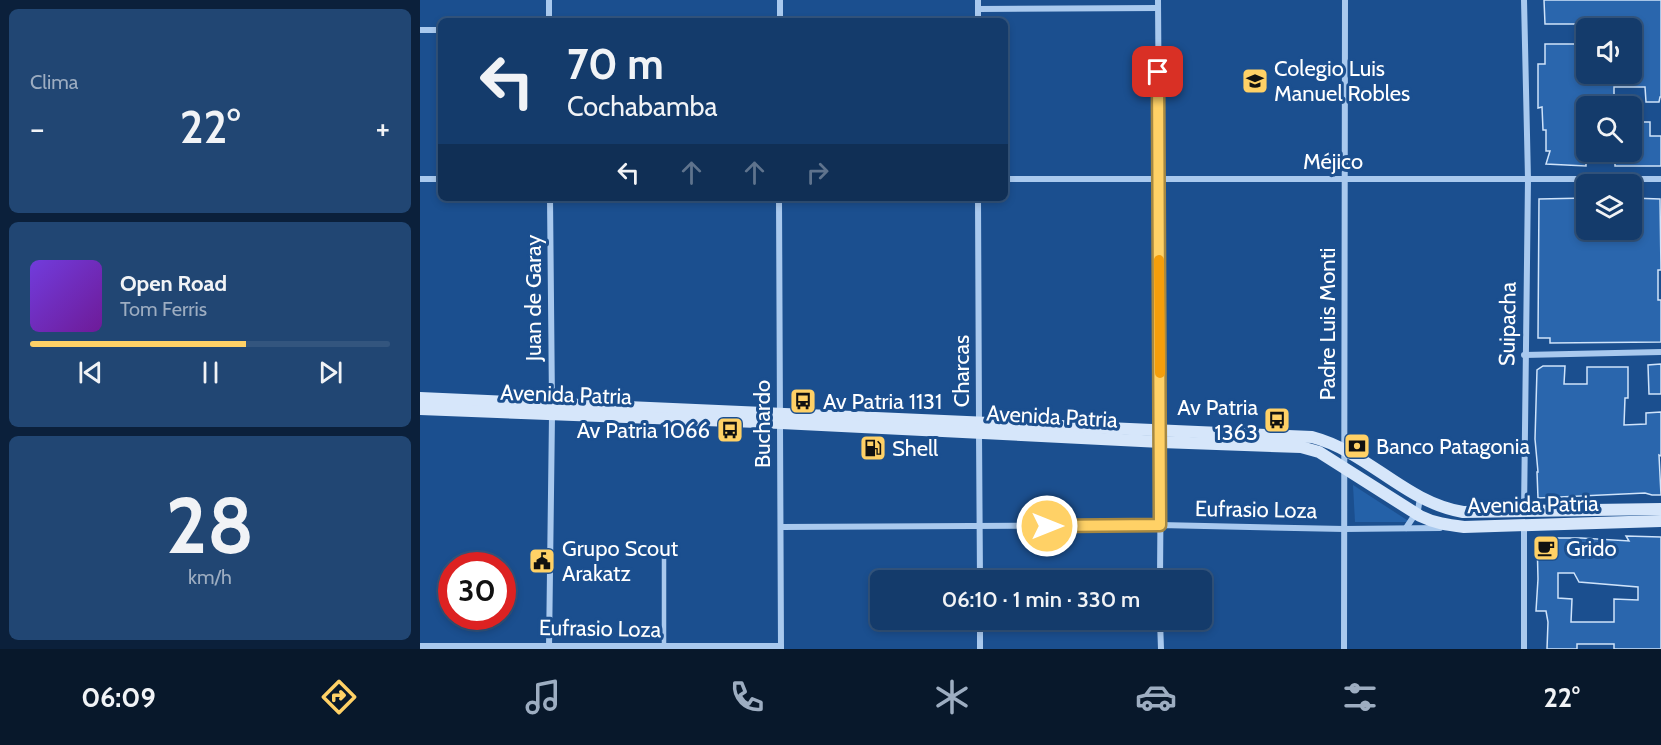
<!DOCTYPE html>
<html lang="es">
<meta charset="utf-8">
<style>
:root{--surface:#143b6b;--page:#214673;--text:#f1f3f6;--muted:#9dadc1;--line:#33557e;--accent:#ffd166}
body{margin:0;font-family:Cabin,sans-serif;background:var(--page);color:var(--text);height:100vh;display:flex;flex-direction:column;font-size:22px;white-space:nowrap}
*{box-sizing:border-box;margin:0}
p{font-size:20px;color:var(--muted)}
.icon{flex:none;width:33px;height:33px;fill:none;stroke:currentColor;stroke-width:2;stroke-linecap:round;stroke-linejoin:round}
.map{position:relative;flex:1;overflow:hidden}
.details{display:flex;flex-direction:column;gap:9px;padding:9px;background:#0b203b;width:420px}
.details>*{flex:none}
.banner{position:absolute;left:18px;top:18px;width:570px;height:183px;border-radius:9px;box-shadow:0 3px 9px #0003,0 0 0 2px var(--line);background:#143b6b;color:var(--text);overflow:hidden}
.controls{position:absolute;left:1156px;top:18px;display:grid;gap:12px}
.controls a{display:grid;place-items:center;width:66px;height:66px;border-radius:9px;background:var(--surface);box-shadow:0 3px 9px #0003,0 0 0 2px var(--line);font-size:30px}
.speed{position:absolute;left:18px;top:552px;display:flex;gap:12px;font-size:30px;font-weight:700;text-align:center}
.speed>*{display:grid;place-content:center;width:78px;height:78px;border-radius:50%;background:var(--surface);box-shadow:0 3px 9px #0003,0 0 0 2px var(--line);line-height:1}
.speed .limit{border:9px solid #d22;background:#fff;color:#111}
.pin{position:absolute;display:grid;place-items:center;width:51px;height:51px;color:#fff;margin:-26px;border-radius:12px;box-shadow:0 3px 9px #0006}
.me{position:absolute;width:66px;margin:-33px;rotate:90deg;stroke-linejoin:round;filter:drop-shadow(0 0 4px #0008)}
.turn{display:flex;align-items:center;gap:21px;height:126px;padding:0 30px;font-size:27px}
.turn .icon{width:78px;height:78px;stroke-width:2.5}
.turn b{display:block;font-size:42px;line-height:51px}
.lanes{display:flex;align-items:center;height:57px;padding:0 30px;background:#0003;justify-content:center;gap:30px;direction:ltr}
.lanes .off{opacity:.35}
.big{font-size:45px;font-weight:600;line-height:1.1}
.details .tile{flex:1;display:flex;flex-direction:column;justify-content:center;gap:9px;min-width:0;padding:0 21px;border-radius:9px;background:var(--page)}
.details .dial{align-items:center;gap:0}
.dial b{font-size:78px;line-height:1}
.song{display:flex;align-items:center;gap:18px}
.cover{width:72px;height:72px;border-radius:9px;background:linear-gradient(135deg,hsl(260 70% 55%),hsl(280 70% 35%))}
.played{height:6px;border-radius:3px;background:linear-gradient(90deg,var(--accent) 60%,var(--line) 60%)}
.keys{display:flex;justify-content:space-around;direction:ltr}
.heat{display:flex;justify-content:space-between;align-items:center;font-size:33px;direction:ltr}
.trip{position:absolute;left:450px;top:570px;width:342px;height:60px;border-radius:9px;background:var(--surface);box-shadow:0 3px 9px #0003,0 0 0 2px var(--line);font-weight:600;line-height:60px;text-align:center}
.tab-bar{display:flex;height:96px;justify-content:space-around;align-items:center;background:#08182b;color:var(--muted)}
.tab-bar .icon{width:42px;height:42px}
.tab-bar .on{color:var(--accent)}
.tab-bar b{font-size:27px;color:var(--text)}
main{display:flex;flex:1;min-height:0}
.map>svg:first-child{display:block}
.green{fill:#2461a8}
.building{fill:#2a66ad;stroke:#cfe3fa;stroke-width:1.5;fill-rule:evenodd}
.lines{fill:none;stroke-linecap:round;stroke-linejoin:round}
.lane{stroke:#a9c9ee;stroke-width:4.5}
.street{stroke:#a9c9ee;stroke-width:6}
.secondary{stroke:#d6e6fa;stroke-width:12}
.route-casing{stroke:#a68842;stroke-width:15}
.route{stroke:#ffd166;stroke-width:10}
.slow{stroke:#f59e0b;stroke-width:10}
.labels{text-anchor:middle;stroke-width:6;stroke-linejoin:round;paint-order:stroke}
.poi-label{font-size:22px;fill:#fff;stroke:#1b4f8f;text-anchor:start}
.street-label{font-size:22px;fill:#fff;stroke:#1b4f8f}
</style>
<main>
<section class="details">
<div class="tile"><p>Clima</p>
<div class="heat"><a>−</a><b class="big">22°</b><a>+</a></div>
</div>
<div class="tile">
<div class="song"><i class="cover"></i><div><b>Open Road</b><p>Tom Ferris</p></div></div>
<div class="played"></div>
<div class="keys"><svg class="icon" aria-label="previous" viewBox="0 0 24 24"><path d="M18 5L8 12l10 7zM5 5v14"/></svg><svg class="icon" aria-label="pause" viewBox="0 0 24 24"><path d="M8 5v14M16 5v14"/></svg><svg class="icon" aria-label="next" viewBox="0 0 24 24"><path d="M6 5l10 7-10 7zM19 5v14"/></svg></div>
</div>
<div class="tile dial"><b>28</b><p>km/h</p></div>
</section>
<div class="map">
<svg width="1241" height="649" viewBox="0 0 1241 649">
<rect width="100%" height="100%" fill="#1b4f8f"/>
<!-- green -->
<polygon class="green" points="933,485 990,522 935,522"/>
<!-- building -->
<g class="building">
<polygon points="1124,0 1241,0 1241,97 1240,97 1239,102 1226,102 1225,87 1194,87 1194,106 1158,107 1158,141 1166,141 1166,166 1126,164 1130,151 1126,151 1126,130 1123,130 1122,107 1118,108 1118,64 1125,64 1125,44 1164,44 1164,64 1167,64 1167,74 1212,74 1212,28 1160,28 1160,24 1125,24"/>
<polygon points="1212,122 1230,122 1230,136 1241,136 1241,166 1195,166 1195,152 1212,152"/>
<polygon points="1167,198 1167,233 1195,232 1195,230 1212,230 1212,198 1240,199 1241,270 1238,270 1238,300 1241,300 1241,342 1130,343 1130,338 1118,338 1119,199"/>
<polygon points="1241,364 1241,394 1229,394 1228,365"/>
<polygon points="1123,366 1145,366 1144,384 1167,384 1167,367 1208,367 1208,398 1205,398 1204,425 1226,424 1226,413 1241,412 1241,456 1239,455 1241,495 1232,495 1225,493 1118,498 1117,472 1118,472 1115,439 1117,370"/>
<path d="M1206,536L1241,537V649H1194V644H1157V649H1127L1128,622L1126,611H1116L1118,579L1117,538H1161L1209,541ZM1138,573H1154L1159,582L1218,587V600L1194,599V622H1151L1152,599L1138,598Z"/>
</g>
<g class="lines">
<!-- lane -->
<polyline class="lane" points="244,647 244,554"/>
<!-- street -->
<g class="street">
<polyline points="129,0 129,21"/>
<polyline points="360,0 360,21"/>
<polyline points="558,0 558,21"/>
<polyline points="738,0 741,431"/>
<polyline points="558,9 738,8"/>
<polyline points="0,30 21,30"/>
<polyline points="0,179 21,179"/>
<polyline points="585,179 1241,179"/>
<polyline points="130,198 132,404"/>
<polyline points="359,198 361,649"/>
<polyline points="558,198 559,422"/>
<polyline points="1104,355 1241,352"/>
<polyline points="559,433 560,580"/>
<polyline points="1104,513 1108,179 1104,0"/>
<polyline points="1104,524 1104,649"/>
<polyline points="361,527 740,525 924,529 1020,528"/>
<polyline points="986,528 998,510 1000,498"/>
<polyline points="740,580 741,442"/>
<polyline points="560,620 560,649"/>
<polyline points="740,620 741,649"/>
<polyline points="0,646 361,646"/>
<polyline points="129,649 132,415"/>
<polyline points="924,649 925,0"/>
</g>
<!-- secondary -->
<g class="secondary">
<path d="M0,398L892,437C949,452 984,502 1043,512L1241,509"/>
<path d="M0,409L361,423L741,442L881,447L899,452L1000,516C1014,523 1028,525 1044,527L1241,521"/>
</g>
</g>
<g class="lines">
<defs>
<polyline id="route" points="627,526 740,525 738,72"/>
</defs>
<!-- route casing -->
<use href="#route" class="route-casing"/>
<!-- route -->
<use href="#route" class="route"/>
<!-- slow -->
<polyline class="slow" points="739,260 740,373"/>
</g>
<!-- icons -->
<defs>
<symbol id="school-square" viewBox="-11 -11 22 22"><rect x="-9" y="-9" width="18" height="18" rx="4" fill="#ffd166" stroke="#1b4f8f"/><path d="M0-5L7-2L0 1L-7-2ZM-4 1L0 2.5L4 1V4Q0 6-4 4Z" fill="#111"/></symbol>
<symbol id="bus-square" viewBox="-11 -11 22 22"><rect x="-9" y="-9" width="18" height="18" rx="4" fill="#ffd166" stroke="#1b4f8f"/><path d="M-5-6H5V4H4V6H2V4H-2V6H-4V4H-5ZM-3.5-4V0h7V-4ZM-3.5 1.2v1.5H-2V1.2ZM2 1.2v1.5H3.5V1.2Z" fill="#111"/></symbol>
<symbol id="bank-square" viewBox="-11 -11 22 22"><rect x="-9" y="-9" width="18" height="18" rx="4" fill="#ffd166" stroke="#1b4f8f"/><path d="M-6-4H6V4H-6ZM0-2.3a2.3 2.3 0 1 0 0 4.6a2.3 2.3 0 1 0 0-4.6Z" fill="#111"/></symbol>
<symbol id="fuel-square" viewBox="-11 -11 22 22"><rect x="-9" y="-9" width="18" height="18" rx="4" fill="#ffd166" stroke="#1b4f8f"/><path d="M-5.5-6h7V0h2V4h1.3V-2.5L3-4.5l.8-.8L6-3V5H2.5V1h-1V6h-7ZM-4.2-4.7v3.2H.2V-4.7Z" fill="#111"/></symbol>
<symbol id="cafe-square" viewBox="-11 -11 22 22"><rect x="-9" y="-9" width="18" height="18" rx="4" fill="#ffd166" stroke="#1b4f8f"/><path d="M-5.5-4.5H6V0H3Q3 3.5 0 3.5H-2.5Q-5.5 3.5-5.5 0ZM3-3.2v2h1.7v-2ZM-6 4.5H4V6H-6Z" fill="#111"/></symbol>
<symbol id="civic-square" viewBox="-11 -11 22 22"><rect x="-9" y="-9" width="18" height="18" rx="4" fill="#ffd166" stroke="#1b4f8f"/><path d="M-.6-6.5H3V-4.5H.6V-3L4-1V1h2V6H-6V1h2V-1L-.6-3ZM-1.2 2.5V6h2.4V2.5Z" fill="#111"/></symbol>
</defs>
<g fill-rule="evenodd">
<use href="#school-square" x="820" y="66" width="30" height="30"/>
<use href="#bus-square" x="368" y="386" width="30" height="30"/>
<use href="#bus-square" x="842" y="405" width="30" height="30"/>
<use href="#bus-square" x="295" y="415" width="30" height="30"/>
<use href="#bank-square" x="922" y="431" width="30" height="30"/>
<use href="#fuel-square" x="438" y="433" width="30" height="30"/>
<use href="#cafe-square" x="1111" y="533" width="30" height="30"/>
<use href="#civic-square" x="107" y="546" width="30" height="30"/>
</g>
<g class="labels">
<!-- poi labels -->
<g class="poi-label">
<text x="854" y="76">Colegio Luis<tspan x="854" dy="25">Manuel Robles</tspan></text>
<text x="403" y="409">Av Patria 1131</text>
<text x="838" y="415" text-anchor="end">Av Patria<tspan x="838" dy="25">1363</tspan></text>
<text x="290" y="438" text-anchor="end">Av Patria 1066</text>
<text x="956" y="454">Banco Patagonia</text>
<text x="472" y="456">Shell</text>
<text x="142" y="556">Grupo Scout<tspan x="142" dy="25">Arakatz</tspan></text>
<text x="1146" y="556">Grido</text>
</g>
<!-- street labels -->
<g class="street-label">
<text x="913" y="169">Méjico</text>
<text transform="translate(113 298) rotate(-90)" y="8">Juan de Garay</text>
<text transform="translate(907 324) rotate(-90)" y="8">Padre Luis Monti</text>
<text transform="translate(1087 324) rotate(-89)" y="8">Suipacha</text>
<text transform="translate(541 371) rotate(-90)" y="8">Charcas</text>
<text transform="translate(146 394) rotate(2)" y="8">Avenida Patria</text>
<text transform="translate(632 416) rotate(3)" y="8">Avenida Patria</text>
<text transform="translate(342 424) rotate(-90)" y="8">Buchardo</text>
<text transform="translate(1113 504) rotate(-1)" y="8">Avenida Patria</text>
<text transform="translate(836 509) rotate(1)" y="8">Eufrasio Loza</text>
<text transform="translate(180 628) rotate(1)" y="8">Eufrasio Loza</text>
</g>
</g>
</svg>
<div class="controls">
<a><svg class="icon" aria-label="sound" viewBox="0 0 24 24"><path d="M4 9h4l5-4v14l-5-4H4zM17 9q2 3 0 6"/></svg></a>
<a><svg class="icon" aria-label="search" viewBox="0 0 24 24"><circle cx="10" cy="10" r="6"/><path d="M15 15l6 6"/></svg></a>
<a><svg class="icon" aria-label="layers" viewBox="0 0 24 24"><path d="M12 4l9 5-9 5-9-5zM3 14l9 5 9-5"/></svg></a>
</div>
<div class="speed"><div class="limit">30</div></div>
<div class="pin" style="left:738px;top:72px;background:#d93025"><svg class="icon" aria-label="arrive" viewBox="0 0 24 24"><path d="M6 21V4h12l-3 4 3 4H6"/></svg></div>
<svg class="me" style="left:627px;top:526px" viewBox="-20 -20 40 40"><circle r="17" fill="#ffd166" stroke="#fff" stroke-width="3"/><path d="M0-11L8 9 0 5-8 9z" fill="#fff"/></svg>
<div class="trip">06:10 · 1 min · 330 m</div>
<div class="banner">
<div class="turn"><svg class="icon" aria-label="left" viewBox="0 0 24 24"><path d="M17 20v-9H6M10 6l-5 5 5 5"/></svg><div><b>70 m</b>Cochabamba</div></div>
<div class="lanes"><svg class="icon" aria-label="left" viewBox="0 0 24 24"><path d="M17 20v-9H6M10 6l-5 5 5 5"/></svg><svg class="icon off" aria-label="ahead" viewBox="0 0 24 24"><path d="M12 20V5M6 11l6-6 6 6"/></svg><svg class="icon off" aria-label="ahead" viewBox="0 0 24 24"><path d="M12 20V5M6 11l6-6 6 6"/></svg><svg class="icon off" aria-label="right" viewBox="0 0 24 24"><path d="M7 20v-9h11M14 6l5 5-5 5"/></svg></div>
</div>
</div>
</main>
<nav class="tab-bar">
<b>06:09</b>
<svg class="icon on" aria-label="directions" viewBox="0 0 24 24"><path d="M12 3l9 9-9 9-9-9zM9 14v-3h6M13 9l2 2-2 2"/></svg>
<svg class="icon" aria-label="music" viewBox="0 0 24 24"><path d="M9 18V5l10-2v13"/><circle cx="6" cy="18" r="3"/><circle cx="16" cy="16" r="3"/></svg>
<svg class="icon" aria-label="phone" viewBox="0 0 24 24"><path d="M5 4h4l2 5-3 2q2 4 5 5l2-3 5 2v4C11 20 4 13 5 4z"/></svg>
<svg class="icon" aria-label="climate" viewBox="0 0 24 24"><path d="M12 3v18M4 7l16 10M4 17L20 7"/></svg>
<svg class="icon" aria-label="car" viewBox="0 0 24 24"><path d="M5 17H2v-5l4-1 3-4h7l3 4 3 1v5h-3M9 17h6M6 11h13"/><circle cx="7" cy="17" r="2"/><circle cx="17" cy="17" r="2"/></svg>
<svg class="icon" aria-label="filters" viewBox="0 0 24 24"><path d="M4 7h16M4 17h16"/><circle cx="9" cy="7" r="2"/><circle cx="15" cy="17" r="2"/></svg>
<b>22°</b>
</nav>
